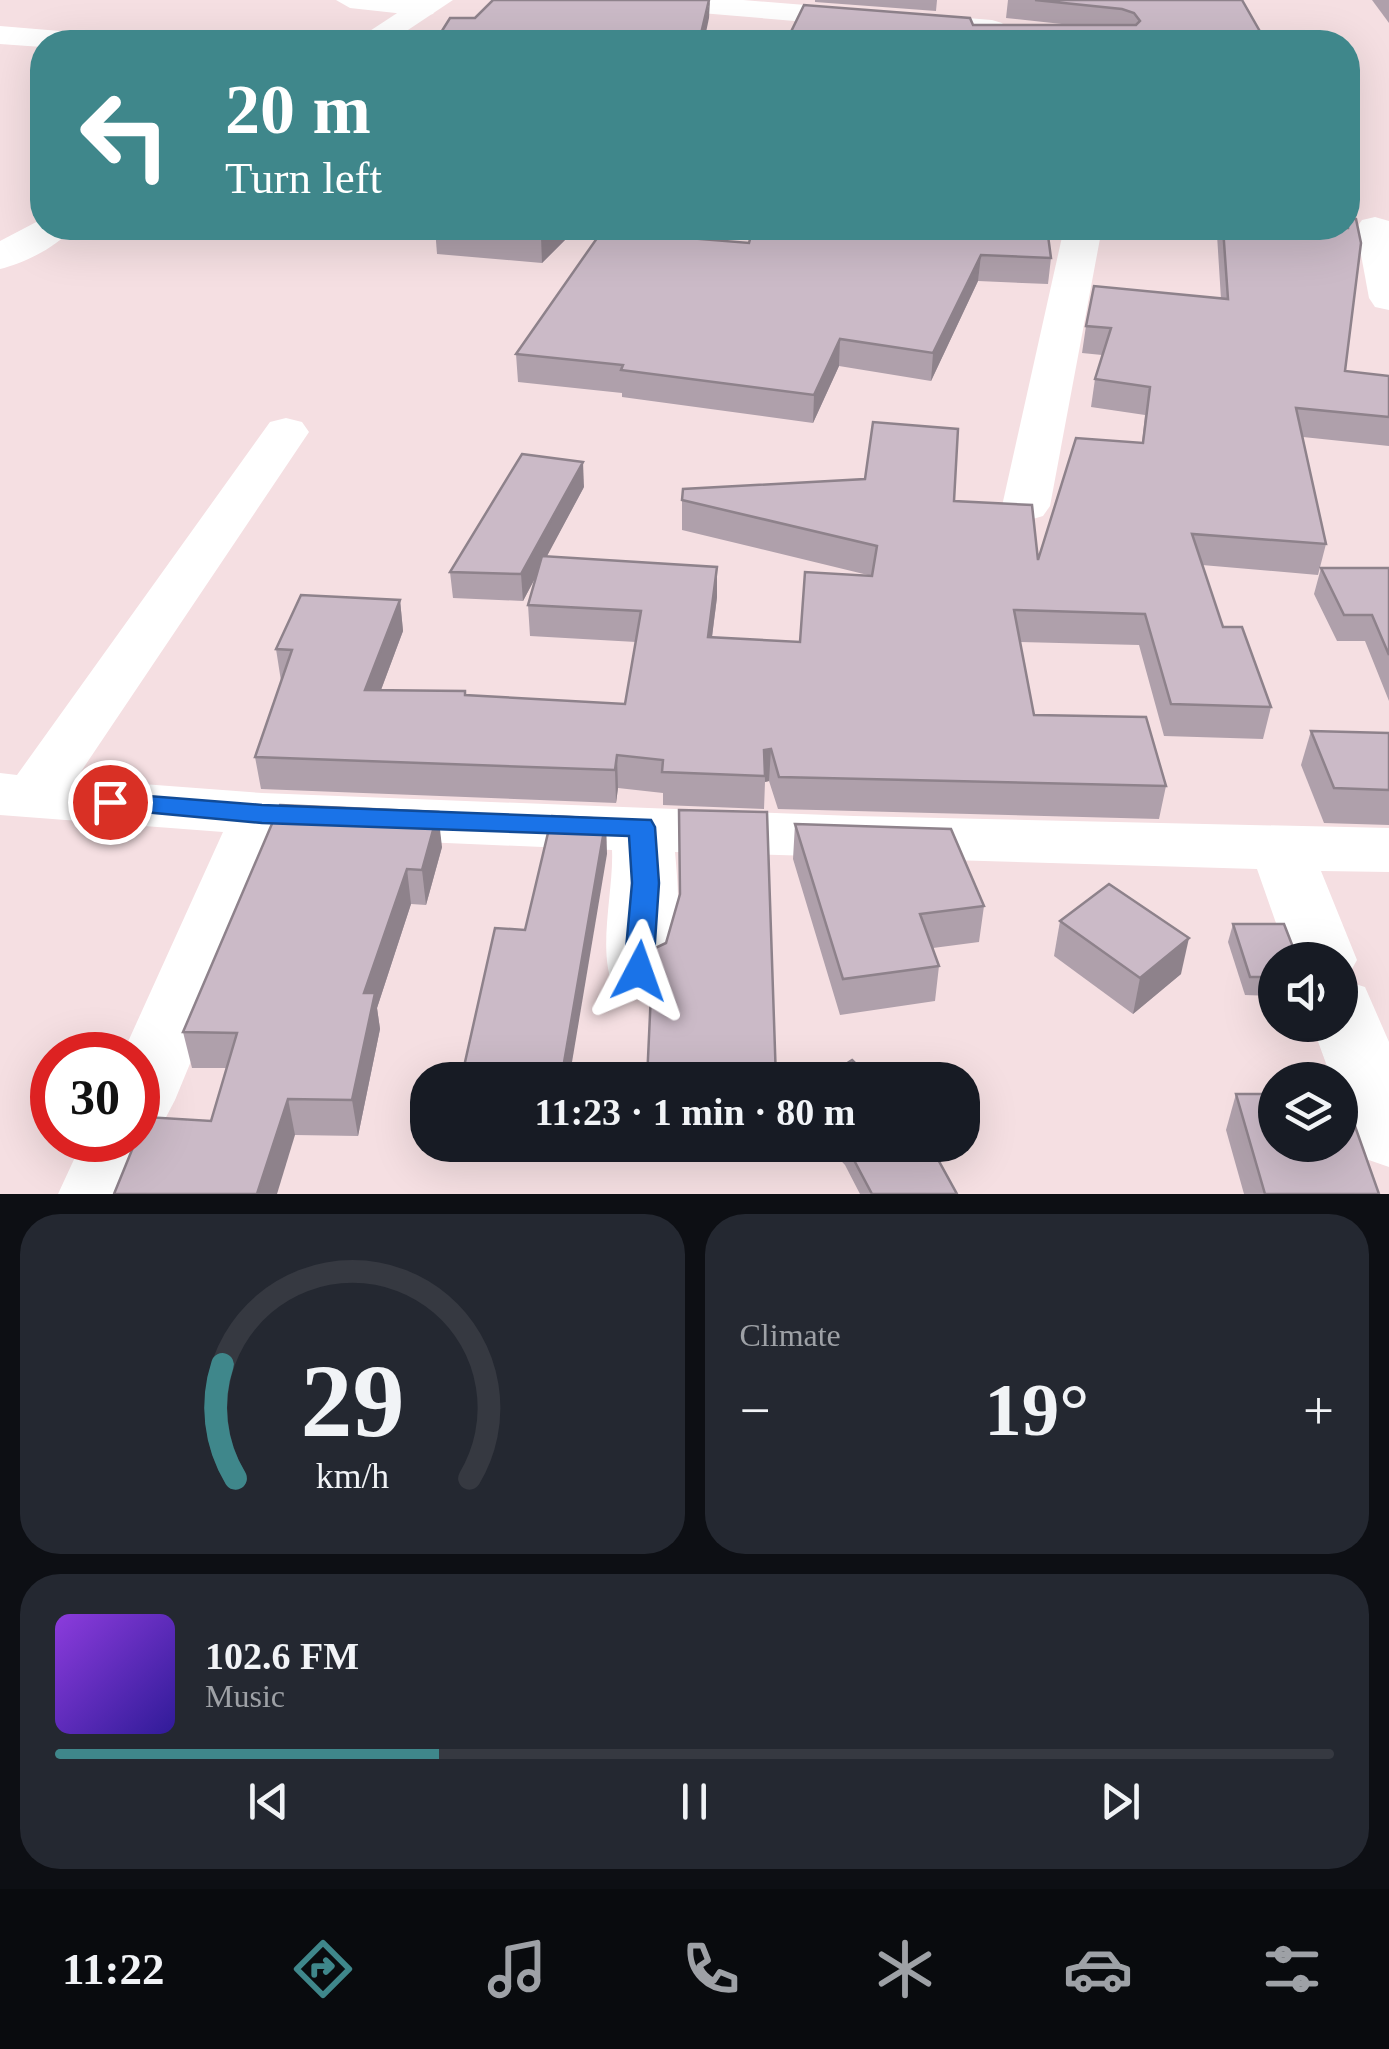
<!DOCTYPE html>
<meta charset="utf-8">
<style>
:root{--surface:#171b24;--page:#242831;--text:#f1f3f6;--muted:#9ea1a6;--line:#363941;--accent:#3f878b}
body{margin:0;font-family:"Times New Roman",serif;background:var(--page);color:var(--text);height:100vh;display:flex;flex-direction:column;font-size:38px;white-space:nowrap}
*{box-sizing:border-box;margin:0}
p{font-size:32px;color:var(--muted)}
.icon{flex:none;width:55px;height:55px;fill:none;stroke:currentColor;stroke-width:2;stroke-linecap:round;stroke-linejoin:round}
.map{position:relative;height:1194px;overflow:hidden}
.side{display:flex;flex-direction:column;gap:20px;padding:20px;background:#0d0f14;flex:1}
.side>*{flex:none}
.hud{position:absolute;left:30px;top:30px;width:1330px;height:210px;border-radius:40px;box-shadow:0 10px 40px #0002;background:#3f878b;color:#fff;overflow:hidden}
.buttons{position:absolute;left:1258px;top:942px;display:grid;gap:20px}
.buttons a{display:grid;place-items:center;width:100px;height:100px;border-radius:50%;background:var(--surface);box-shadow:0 10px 40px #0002;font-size:50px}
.speed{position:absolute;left:30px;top:1032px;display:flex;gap:20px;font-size:50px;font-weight:700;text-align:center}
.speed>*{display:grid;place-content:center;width:130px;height:130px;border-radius:50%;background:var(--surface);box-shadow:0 10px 40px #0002;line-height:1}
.speed .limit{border:15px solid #d22;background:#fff;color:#111}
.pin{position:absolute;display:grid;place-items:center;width:85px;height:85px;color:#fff;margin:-42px;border:5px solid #fff;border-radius:50%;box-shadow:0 2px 10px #0007}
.me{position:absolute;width:110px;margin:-55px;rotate:4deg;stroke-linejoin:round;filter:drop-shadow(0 0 8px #0008)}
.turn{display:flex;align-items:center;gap:35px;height:210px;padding:0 30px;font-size:45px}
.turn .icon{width:130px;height:130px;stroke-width:2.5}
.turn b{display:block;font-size:70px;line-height:85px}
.big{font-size:75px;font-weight:700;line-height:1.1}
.side .tile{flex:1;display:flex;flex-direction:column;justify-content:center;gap:15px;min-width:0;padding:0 35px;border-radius:40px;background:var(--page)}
.side .dial{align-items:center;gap:0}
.dial svg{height:260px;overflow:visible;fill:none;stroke:var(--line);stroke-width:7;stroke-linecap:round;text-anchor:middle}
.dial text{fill:var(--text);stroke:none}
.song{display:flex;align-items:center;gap:30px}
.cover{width:120px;height:120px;border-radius:15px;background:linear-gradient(135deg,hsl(270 70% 55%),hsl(250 70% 35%))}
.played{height:10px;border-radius:5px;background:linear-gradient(90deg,var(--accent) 30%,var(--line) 30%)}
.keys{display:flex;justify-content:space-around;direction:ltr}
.heat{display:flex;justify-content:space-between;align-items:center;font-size:55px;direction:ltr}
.side .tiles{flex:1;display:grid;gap:20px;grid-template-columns:1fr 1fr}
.tile:last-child{grid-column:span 2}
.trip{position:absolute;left:410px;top:1062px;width:570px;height:100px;border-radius:40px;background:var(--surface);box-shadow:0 10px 40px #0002;font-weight:700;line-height:100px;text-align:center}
.tabs{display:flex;height:160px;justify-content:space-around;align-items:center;background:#090b0e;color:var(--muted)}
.tabs .icon{width:70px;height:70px}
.tabs .selected{color:var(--accent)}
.tabs b{font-size:45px;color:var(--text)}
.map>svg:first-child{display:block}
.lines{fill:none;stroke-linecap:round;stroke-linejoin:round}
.minor{fill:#fff;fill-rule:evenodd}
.major{fill:#fff;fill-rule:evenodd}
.wall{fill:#afa0ab}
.shaded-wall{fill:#8e828b}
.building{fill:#cbbac7;stroke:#8e828b;stroke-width:2.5}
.route{fill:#1a73e8;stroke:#114b97;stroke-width:2.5}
</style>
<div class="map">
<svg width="1389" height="1194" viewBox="0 0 1389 1194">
<rect width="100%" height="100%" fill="#f5dfe2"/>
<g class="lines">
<!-- minor -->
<g class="minor">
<polygon points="336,0 425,0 437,8 433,14 423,16 350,8"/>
<polygon points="627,0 743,0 992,20 1002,23 1007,29 999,42 971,42 973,36 641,8"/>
<polygon points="0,26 84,33 94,36 99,42 42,42 42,47 0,44"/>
<polygon points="1375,217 1389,221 1389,310 1375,307 1369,298 1356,228 1362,220"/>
<polygon points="1064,228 1102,228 1050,506 1043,516 1026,521 1009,516 1002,506"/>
<path d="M286,418L302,422L309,432L76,779L262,793L854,816L1389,828V872L1321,871L1357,960L1347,978L1342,980L1365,987L1389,1042V1167L1363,1158L1340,1103V1080H1332L1312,1025H1340V960H1289L1257,869L675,852C679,894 683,952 663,989L639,997L615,989C596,955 614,891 612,850L284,836L175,1100L164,1121L150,1126L157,1140L136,1194H58L83,1140H138V1055H122L223,832L0,815V773L17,775L270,422Z"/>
</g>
<!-- major -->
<g class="major">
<polygon points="417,0 453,0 390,42 353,42"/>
<path d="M42,219V228H72C58,247 22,264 0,269V241Z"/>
</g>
</g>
<!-- wall -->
<g class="wall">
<polygon points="815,0 937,0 936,11 815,2"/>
<polygon points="1008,0 1242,0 1266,42 973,25 1071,25 1006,18"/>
<polygon points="1372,0 1389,0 1389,23"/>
<polygon points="435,228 577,228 542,263 437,254"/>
<polygon points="1166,228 1348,228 1345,371 1389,376 1389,446 1303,437 1326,544 1318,575 1202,565 1223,627 1271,707 1263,739 1164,736 1139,645 1020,642 1034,715 1166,786 1159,819 778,809 769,781 765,782 764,809 663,805 663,793 618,788 616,803 261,789 255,757 281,681 276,649 400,600 403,631 381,690 625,704 636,642 530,636 528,605 537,574 523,601 453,598 450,572 584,487 546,557 717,567 717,597 712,637 800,642 872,576 682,530 682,500 954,501 1038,560 1142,443 1145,415 1091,407 1095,379 1102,355 1082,353 1086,326 1221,299 1217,235 1168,234"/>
<polygon points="749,243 1051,258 1048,284 978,281 931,381 839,366 813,423 622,397 622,393 518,382 516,354"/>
<polygon points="1321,568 1389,568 1389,701 1365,641 1337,641 1314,594"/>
<polygon points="1311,731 1389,733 1389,825 1324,823 1301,765"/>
<polygon points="280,805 442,847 426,905 411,904 377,1008 380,1029 358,1136 295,1135 211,1121 226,1068 192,1068 183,1032"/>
<polygon points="795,824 984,906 979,942 933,948 939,966 935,1001 840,1015 793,859"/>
<polygon points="1060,921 1181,974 1133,1014 1054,956"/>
<polygon points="1233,924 1275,960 1275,996 1245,995 1228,942"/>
<polygon points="1236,1094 1379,1194 1244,1194 1226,1130"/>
<polygon points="461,1145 558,1145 557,1151"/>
<polygon points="826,1145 930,1145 957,1194 860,1194 845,1165"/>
</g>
<!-- shaded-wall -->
<g class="shaded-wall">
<polygon points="710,0 709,18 704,42 699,42"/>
<polygon points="551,228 577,228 542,263 541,237"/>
<polygon points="981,255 978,281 931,381 933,353"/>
<polygon points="840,339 839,366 813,423 814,395"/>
<polygon points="583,462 584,487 523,601 521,574"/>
<polygon points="717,567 717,597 708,668 708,637"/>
<polygon points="400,600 403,631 369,722 365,690"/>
<polygon points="771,749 769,781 765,782 764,750"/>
<polygon points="617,755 618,788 616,803 615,770"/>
<polygon points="438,812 442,847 426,905 422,870"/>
<polygon points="606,819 607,854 569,1080 561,1080"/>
<polygon points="407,869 411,904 377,1008 380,1029 358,1136 352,1100 364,993"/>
<polygon points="1189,938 1181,974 1133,1014 1140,978"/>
<polygon points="288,1099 295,1135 277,1194 257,1194"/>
</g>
<!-- building -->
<g class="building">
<polygon points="493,0 709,0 699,42 435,42 450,18 475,18"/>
<polygon points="1035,0 1242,0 1266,42 786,42 804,5 970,18 973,25 1136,25 1140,21 1134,13 1122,9"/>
<polygon points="1348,219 1356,219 1361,243 1345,371 1389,376 1389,417 1296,408 1326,544 1192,534 1223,627 1242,627 1271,707 1171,704 1145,614 1014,610 1034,715 1146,717 1166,786 779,777 771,749 764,750 765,776 662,772 663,760 617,755 615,770 255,757 292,650 276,649 301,595 400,600 365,690 465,691 465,695 625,704 641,611 528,605 542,556 717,567 708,637 800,642 805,572 872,576 877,546 682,500 683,489 865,479 873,422 958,429 954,501 1032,505 1038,560 1076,438 1143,443 1150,387 1095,379 1111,328 1086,326 1094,286 1228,299 1223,228 1348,228"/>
<polygon points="435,228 551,228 541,237"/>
<polygon points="753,228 1047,228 1051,258 981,255 933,353 840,339 814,395 621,370 623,365 516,354 602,231 749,243"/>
<polygon points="522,454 583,462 521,574 450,572"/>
<polygon points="1321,568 1389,568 1389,655 1372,615 1344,615"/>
<polygon points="1311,731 1389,733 1389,790 1334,788"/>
<polygon points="280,805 438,812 422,870 407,869 364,993 375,993 352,1100 288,1099 257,1194 114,1194 136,1140 138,1140 146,1117 211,1121 237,1033 183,1032"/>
<polygon points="679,810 767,812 776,1080 647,1080 653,949 666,943 680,894"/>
<polygon points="552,816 606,819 561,1080 461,1080 495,928 525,930"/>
<polygon points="795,824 951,829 984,906 920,914 939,966 843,979"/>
<polygon points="1109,884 1189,938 1140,978 1060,921"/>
<polygon points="1233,924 1284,924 1298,960 1275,960 1275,977 1250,977"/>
<polygon points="852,1060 872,1080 821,1080"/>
<polygon points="1236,1094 1275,1094 1275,1145 1340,1145 1340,1095 1344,1095 1379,1194 1265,1194"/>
<polygon points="846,1145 930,1145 957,1194 872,1194"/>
</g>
<!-- route -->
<polygon class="route" points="110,793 262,805 651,820 655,827 659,883 653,971 649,979 639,982 628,979 624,971 632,883 629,836 262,823 101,808 97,802 101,795"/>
</svg>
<div class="buttons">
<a><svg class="icon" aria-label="sound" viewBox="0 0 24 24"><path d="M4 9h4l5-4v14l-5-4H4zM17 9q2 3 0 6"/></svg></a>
<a><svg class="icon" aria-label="layers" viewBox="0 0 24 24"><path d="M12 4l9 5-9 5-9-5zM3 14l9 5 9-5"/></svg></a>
</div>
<div class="speed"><div class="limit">30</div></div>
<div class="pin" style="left:110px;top:802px;background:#d93025"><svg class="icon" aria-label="arrive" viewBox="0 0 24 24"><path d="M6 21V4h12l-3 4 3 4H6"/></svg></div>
<svg class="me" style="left:639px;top:971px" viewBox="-20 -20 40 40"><path d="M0-17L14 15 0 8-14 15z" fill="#1a73e8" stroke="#fff" stroke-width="4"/></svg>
<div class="trip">11:23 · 1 min · 80 m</div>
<div class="hud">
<div class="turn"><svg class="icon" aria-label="left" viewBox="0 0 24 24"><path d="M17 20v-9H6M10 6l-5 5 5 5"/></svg><div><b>20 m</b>Turn left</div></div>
</div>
</div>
<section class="side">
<div class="tiles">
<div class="tile dial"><svg viewBox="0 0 100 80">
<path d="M14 69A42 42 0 1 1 86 69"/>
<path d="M14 69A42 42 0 0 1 10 34" stroke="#3f878b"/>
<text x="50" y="56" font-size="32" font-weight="700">29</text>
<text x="50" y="72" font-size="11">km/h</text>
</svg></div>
<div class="tile"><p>Climate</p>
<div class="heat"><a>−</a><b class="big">19°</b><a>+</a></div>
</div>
<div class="tile">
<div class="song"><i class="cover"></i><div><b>102.6 FM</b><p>Music</p></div></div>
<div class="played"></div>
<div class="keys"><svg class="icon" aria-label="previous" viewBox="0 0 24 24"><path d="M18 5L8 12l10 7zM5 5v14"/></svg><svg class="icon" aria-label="pause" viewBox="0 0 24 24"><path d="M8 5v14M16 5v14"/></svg><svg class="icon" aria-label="next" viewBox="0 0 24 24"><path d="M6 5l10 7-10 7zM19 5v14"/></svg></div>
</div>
</div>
</section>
<nav class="tabs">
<b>11:22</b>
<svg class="icon selected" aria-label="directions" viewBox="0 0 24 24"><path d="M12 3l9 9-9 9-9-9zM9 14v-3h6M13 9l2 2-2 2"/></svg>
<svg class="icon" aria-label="music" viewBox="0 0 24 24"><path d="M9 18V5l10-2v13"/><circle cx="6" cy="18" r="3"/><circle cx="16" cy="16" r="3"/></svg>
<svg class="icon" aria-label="phone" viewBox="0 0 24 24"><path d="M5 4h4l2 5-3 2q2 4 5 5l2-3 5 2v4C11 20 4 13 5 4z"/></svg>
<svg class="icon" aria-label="climate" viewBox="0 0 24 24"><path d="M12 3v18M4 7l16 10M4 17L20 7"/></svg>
<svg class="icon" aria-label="car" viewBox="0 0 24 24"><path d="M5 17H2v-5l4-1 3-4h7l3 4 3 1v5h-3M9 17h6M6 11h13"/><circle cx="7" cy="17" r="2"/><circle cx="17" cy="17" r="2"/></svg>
<svg class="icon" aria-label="filters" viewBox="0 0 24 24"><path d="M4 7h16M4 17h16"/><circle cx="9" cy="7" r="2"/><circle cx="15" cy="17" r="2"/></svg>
</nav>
